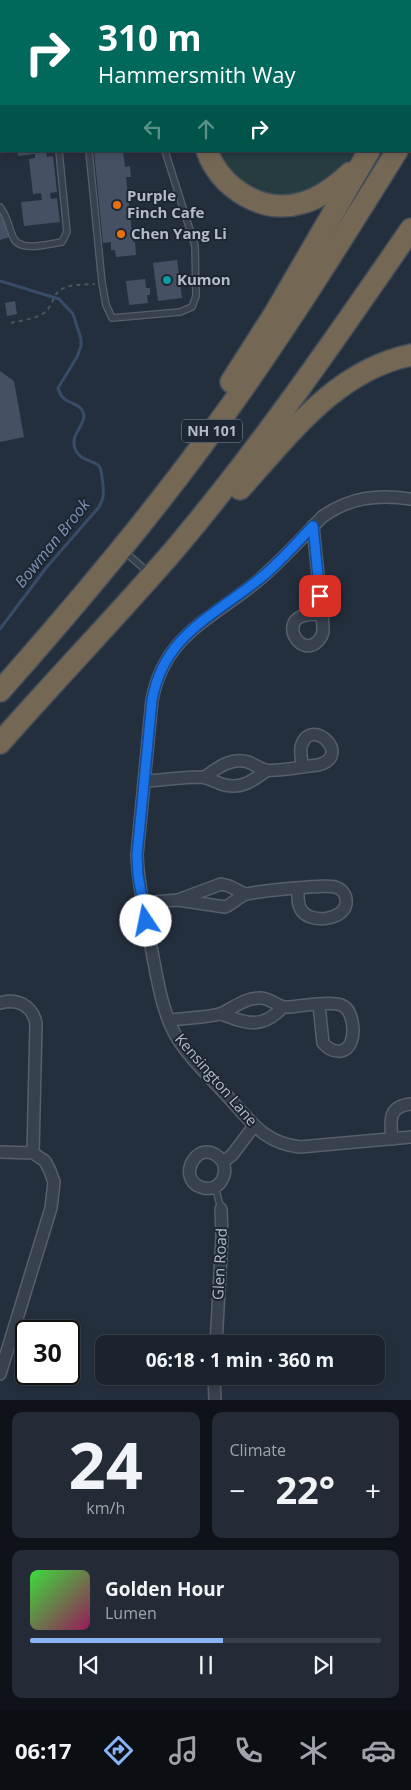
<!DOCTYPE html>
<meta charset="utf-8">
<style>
:root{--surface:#1b232e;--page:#242b36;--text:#f1f3f6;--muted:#a0a4aa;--line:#39404a;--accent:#8ab4f8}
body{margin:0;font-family:"Open Sans",sans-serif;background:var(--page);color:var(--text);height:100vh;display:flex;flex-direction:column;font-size:19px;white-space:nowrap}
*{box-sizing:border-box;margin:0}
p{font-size:16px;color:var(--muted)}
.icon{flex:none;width:28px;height:28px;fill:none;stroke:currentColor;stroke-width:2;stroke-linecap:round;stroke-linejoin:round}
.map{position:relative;height:1400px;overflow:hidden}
.panel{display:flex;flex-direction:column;gap:12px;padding:12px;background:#0f1319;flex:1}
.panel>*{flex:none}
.guide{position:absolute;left:0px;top:0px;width:411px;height:152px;box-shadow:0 2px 8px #0003,0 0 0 1px var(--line);background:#00695c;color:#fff;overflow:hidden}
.speed{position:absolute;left:15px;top:1320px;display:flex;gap:10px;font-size:25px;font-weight:700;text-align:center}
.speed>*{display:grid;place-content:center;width:65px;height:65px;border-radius:50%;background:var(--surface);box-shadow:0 2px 8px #0003,0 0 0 1px var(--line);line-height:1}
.speed .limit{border:2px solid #111;border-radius:8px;background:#fff;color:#111}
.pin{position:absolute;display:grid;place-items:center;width:42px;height:42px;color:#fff;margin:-21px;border-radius:10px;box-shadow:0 2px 8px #0006}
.me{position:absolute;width:55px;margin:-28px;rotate:349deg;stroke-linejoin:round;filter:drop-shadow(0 0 4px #0008)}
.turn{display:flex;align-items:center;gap:18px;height:105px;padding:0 15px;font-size:22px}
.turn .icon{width:65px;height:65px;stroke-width:2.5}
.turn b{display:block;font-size:35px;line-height:42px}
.lanes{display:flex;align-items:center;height:48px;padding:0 15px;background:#0003;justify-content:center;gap:25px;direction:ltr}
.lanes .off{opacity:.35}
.big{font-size:38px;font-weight:700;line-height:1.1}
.panel .tile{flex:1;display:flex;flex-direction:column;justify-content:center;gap:8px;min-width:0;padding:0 18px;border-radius:10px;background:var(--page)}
.panel .dial{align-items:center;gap:0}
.dial b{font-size:65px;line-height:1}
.song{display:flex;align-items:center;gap:15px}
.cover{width:60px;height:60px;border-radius:8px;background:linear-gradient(135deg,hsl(120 70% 55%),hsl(330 70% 35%))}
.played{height:5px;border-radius:2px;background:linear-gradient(90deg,var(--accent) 55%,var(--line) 55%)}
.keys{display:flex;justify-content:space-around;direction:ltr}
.heat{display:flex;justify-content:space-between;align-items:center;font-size:28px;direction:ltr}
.panel .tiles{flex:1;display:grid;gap:12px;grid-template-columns:1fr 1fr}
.tile:last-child{grid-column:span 2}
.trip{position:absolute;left:95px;top:1335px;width:290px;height:50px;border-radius:10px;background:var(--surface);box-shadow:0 2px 8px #0003,0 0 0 1px var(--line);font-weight:700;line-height:50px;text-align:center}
.menu{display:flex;height:80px;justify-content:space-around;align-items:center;background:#0b0e12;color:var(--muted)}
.menu .icon{width:35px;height:35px}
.menu .active{color:var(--accent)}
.menu b{font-size:22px;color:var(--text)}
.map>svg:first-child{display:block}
.green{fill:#263c3f}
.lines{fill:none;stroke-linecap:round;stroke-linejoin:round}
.stream{stroke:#394c67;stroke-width:3}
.building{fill:#455162}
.service-casing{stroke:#565f6c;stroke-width:8}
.minor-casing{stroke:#565f6c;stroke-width:14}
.primary-casing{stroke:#414a57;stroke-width:21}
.motorway-casing{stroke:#434c59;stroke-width:24}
.path{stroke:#44595c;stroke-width:2;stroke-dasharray:4 4;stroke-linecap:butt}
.service{stroke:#38414e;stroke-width:5.5}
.minor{stroke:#38414e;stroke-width:11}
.primary{stroke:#56606e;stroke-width:19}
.motorway{stroke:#746855;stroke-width:21}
.route-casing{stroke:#114b97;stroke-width:12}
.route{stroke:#1a73e8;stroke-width:9}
.food-dot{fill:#e8710a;stroke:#1d2633;stroke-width:2}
.culture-dot{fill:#0f9aa8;stroke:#1d2633;stroke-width:2}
.labels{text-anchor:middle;stroke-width:4;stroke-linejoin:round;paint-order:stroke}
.shield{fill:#1d2633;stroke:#878f9c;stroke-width:1}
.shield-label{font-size:14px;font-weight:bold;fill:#b4bcc9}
.poi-label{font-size:15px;font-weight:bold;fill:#b4bcc9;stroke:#1d2633;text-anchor:start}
.street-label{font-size:15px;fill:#b4bcc9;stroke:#1d2633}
.water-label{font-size:16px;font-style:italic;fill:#7c92b1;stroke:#1d2633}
</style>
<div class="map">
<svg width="411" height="1400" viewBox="0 0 411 1400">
<rect width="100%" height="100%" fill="#242f3e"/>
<!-- green -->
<path class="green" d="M218,151H356C348,162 320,192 308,195C302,196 294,195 288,195C252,196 235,181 218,151Z"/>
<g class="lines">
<!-- stream -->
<path class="stream" d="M0,281L59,299L73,314L81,339V346L77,357L58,388C63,406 76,400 82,410C90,423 69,432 75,449C80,461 91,459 99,466C102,469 104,492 103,496C103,500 100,504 99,507L46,568L0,629"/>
</g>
<!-- building -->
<g class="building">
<polygon points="17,151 46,151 47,157 53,156 57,192 50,193 51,199 57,198 60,222 24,226 21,202 42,200 41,193 33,194 29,159 35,158 35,154 18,156"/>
<polygon points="94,151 123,151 125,167 130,166 131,177 126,177 133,242 135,242 136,255 116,257 115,250 111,250 111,242 103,243"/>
<polygon points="0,214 3,214 10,237 0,240"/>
<polygon points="177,260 182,298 158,301 153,263"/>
<polygon points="145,279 146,288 150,288 150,295 147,295 148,303 129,305 126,281"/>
<polygon points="15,301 17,314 7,316 5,303"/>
<polygon points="0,371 14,381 24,437 0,442"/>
</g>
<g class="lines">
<defs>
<g id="service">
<polyline points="0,120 1,120"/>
<polyline points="89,151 102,283 106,305 112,318 180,312 192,307 196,296 195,246 165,151"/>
<path d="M0,207C8,217 8,226 13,237C19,253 49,244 62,242L67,232L59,151"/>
<polyline points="125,552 148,572"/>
<polyline points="215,1186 221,1209"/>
</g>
<g id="minor">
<polyline points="194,0 194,1"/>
<polyline points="340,1 341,0"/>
<path d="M411,499C378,494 350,497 322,517C302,538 282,560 260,579C214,618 165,633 152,700L137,855C138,883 144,910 149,937C156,969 160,1008 176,1036C189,1058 213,1080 230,1099C252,1123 265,1143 300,1147L411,1137"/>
<path d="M313,526C315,549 318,572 320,596C321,607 323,619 323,630C323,634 321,638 318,641C302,658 280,625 302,616C308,614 315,614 322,614"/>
<path d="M205,777C217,768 231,757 248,762C254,764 260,769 266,770C275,772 306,766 318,765C354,756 310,714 301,747C300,753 302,760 302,766"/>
<path d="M144,781C163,780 183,777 202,777C209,778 215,782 221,784C240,790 251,782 266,771"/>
<path d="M178,900L225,907C233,904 239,896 247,894C260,891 325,884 335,887C343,889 347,896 346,904C343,921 310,923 302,911C297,905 298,896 298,889"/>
<polyline points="143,903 178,900 221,884 229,886 245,894"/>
<path d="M0,1003C17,998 32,1005 36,1023L33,1153"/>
<path d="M221,1014C246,1023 261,1030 282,1008"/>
<path d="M169,1020C182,1018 210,1018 222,1013C235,1007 245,998 260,998C272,998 277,1008 288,1007C300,1006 332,1001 341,1005C353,1009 355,1032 351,1042C346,1055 331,1053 323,1043L319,1005"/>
<path d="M392,1139C390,1121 388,1106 411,1104"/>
<polyline points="0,1152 33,1153 45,1161 50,1171 54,1182 51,1208 0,1374"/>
<path d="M223,1162C228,1175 220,1191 204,1188C172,1181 200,1131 223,1162L232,1155L254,1126"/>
<polyline points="216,1344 222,1237 221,1209"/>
<polyline points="214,1376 215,1400"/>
</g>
<g id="primary">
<polyline points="208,0 209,1"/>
<polyline points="175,1 176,0"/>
<polyline points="410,11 411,11"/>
<polyline points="410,31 411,31"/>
<polyline points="0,64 1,64"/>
</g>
<g id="motorway">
<polyline points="410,84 411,82"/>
<polyline points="410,130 411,128"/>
<path d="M207,151C221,188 262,215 302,203C321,198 336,186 350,173"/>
<polyline points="231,382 275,313 369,151"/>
<path d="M240,489C289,435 336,370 411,355"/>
<path d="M0,691C70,612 137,533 200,448C271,353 334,252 397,151"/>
<path d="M0,743C57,678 118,615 175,549C261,447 336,338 411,229"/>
</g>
</defs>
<!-- service casing -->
<use href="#service" class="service-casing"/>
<!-- minor casing -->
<use href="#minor" class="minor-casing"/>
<!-- primary casing -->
<use href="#primary" class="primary-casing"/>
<!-- motorway casing -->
<use href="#motorway" class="motorway-casing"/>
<!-- path -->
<path class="path" d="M11,323C22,320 39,319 47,310C52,305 53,298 57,293C66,283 83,285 95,284"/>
<!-- service -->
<use href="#service" class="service"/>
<!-- minor -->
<use href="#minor" class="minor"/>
<!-- primary -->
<use href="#primary" class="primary"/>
<!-- motorway -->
<use href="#motorway" class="motorway"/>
</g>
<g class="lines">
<defs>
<path id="route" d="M146,921L138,875L137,855L152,700C164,635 212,617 258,580C278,565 295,544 313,526L320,596"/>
</defs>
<!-- route casing -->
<use href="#route" class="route-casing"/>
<!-- route -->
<use href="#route" class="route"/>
</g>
<!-- markers -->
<g class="food-dot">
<circle cx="117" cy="205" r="5"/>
<circle cx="121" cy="234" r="5"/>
</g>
<circle class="culture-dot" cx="167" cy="280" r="5"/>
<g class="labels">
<!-- shield labels -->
<rect class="shield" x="182" y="419.5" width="60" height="23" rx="4"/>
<g class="shield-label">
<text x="212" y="436">NH 101</text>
</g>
<!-- poi labels -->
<g class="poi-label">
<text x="127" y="201">Purple<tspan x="127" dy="17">Finch Cafe</tspan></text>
<text x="131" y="239">Chen Yang Li</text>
<text x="177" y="285">Kumon</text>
</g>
<!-- street labels -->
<g class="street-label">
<text transform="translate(216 1080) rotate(49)" y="5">Kensington Lane</text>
<text transform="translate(220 1264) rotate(-87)" y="5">Glen Road</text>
</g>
<!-- water labels -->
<g class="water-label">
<text transform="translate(52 543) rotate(-51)" y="6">Bowman Brook</text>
</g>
</g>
</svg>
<div class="speed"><div class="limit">30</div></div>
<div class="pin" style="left:320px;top:596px;background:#d93025"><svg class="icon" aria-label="arrive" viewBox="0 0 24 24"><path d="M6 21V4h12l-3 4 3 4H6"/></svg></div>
<svg class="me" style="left:146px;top:921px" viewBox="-20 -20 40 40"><circle r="19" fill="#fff"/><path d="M0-13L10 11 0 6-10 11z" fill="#1a73e8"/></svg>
<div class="trip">06:18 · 1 min · 360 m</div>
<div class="guide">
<div class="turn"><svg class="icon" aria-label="right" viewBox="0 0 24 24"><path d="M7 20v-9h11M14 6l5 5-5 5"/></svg><div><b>310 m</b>Hammersmith Way</div></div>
<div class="lanes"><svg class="icon off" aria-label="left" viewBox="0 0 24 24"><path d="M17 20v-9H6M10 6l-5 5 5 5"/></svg><svg class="icon off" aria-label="ahead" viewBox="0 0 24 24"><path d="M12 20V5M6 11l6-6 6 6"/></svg><svg class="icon" aria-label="right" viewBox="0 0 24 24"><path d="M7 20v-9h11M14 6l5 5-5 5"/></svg></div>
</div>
</div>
<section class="panel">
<div class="tiles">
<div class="tile dial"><b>24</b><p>km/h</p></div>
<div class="tile"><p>Climate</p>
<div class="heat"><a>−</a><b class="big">22°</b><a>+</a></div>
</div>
<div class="tile">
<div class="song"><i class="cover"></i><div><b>Golden Hour</b><p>Lumen</p></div></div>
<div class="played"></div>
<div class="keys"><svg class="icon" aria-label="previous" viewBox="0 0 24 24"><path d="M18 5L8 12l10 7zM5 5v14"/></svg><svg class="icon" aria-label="pause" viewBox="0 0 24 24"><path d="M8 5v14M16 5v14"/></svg><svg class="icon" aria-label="next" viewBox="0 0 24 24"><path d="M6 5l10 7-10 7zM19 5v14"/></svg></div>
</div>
</div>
</section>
<nav class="menu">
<b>06:17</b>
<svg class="icon active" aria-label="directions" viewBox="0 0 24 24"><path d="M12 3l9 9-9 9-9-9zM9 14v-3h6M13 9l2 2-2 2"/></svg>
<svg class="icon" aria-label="music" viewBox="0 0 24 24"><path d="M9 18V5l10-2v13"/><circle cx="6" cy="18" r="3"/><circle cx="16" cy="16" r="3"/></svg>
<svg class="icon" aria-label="phone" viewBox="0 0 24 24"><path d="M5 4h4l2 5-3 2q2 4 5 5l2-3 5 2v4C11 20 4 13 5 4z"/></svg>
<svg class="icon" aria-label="climate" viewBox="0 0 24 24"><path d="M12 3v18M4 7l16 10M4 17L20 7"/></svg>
<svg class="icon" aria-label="car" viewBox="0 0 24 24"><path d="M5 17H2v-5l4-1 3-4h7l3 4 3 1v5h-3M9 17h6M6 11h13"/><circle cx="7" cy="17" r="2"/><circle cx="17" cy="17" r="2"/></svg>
</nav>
